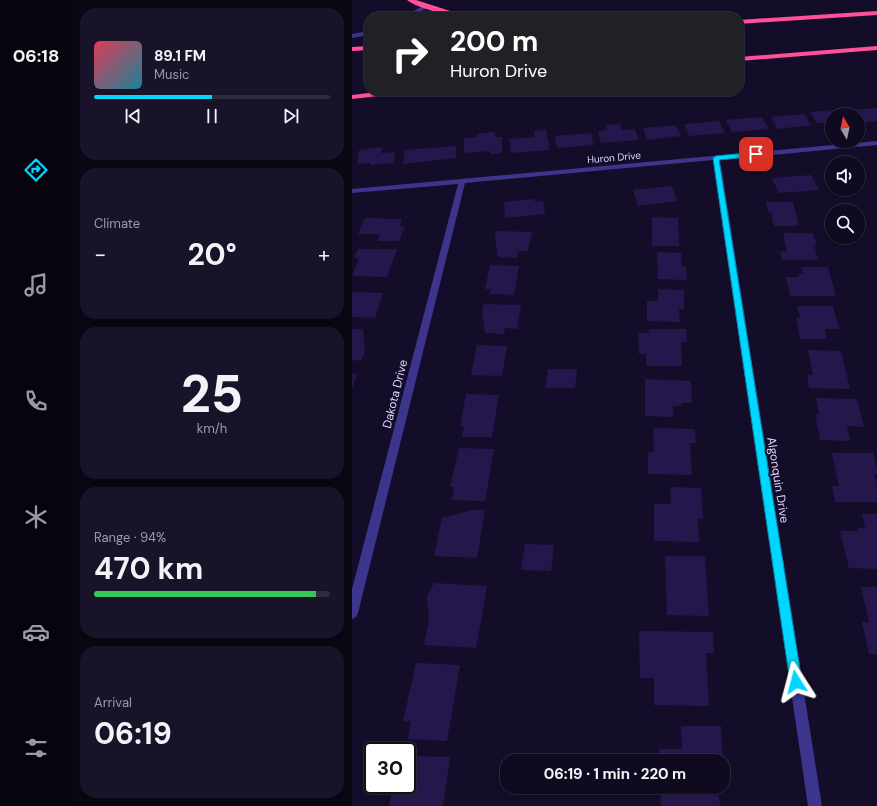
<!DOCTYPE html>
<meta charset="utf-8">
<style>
:root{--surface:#0f0a1f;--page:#181328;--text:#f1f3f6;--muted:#9b9aa4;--line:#2f2b3d;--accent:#01d6ff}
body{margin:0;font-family:"DM Sans",sans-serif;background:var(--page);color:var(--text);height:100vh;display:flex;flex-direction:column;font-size:15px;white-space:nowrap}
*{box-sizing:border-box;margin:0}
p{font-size:13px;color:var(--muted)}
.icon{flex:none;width:22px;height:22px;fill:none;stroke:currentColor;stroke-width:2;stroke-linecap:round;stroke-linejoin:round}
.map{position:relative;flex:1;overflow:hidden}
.panel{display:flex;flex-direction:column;gap:8px;padding:8px;background:#080611;width:280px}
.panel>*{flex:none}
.hud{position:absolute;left:12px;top:12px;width:380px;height:84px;border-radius:16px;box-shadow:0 1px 3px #0004,0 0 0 1px var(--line);background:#202124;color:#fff;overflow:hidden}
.needle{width:26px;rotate:351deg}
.buttons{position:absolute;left:473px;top:108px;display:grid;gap:8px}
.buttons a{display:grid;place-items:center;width:40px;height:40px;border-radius:50%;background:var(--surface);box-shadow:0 1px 3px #0004,0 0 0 1px var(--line);font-size:20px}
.speed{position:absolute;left:12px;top:742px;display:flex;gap:8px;font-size:20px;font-weight:700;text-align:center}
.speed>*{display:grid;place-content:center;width:52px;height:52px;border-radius:50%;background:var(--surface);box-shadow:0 1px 3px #0004,0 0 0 1px var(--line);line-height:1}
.speed .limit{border:2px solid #111;border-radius:6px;background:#fff;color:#111}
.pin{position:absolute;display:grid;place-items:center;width:34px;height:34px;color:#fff;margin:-17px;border-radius:8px;box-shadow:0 2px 6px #0006}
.me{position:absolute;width:44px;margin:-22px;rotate:351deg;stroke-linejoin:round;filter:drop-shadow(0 0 3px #0008)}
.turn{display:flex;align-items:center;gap:14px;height:84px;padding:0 20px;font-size:18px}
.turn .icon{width:52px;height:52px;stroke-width:2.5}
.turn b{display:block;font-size:28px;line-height:34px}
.big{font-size:30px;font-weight:700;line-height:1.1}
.panel .widget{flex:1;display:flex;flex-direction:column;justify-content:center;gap:6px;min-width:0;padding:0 14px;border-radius:16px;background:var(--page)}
.panel .dial{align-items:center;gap:0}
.dial b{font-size:52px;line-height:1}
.song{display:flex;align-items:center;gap:12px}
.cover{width:48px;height:48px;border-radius:6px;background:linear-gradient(135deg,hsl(350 70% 55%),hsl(190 70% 35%))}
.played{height:4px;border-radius:2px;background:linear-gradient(90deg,var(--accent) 50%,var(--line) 50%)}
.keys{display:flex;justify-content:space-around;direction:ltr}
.heat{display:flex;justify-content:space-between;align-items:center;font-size:22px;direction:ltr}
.charge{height:6px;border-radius:3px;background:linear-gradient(90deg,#34c759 94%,var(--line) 0)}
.trip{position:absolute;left:148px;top:754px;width:230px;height:40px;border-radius:16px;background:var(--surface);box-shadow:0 1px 3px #0004,0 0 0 1px var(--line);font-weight:700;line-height:40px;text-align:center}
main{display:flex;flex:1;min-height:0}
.tab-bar{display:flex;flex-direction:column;width:72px;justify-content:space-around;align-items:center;background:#06040c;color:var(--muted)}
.tab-bar .icon{width:28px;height:28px}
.tab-bar .active{color:var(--accent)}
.tab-bar b{font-size:18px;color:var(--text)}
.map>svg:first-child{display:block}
.building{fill:#25174c}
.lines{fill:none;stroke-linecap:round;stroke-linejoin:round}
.lane{fill:#3d348c;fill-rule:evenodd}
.street{fill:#3d348c;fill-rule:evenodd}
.highway{fill:#ff5099;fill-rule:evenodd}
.route{fill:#01d6ff;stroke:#018ba6}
.labels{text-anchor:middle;stroke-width:4;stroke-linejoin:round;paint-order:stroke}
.far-street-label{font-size:10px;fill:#ddd5ff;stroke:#140d29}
.street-label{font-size:12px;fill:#ddd5ff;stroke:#140d29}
</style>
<main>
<nav class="tab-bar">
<b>06:18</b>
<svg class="icon active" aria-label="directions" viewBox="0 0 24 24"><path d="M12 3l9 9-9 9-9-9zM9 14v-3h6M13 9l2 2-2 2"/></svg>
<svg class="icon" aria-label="music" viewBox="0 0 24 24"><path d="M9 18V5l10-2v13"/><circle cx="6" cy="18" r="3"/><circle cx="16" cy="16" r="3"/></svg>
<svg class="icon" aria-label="phone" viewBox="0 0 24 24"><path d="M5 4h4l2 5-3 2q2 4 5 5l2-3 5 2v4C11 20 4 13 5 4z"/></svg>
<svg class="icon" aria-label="climate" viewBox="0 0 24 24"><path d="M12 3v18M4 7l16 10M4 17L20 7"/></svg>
<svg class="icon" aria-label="car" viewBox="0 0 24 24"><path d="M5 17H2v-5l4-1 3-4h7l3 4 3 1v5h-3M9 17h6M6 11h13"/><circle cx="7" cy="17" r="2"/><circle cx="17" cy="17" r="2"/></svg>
<svg class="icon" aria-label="filters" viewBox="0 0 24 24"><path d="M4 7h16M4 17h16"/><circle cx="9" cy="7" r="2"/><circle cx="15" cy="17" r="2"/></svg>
</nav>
<section class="panel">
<div class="widget">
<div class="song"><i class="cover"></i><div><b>89.1 FM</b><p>Music</p></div></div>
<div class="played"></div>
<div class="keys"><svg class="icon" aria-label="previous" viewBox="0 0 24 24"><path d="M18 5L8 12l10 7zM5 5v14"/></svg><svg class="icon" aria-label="pause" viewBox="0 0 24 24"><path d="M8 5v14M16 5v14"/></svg><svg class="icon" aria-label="next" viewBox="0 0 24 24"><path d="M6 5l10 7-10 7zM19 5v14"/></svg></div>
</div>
<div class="widget"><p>Climate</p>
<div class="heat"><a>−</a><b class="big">20°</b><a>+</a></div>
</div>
<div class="widget dial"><b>25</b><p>km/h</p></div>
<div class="widget"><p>Range · 94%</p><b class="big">470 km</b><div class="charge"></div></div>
<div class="widget"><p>Arrival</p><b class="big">06:19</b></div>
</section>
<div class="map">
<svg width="525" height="806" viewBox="0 0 525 806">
<rect width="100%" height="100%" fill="#140d29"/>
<!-- building -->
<g class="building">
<polygon points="525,108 525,121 508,123 506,119 506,115 503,115 500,110"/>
<polygon points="492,109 496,115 480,115 480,122 465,123 458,112"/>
<polygon points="452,114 459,125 425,129 419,117"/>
<polygon points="410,117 417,129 380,132 374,120"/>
<polygon points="367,121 373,133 337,136 332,124"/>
<polygon points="268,124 270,130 283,129 287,140 249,143 246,131 255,130 254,125"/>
<polygon points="324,125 329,136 295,140 291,128"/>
<polygon points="194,130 198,150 159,153 157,139 183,137 182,131"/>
<polygon points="143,132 143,137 150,137 150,153 138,154 138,151 112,153 112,138 125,137 125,134"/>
<polygon points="239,133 242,145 205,148 203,136"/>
<polygon points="104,146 104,158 51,164 53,150"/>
<polygon points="30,147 29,153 43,152 42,163 18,165 18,163 5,164 7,150"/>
<polygon points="459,175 467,190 427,193 420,178"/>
<polygon points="320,186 325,201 286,206 281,190"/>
<polygon points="183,199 183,202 191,201 193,214 153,218 152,202"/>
<polygon points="414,202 441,202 447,226 422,226 419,212 416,212"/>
<polygon points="300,217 326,218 327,246 300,246"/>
<polygon points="13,218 50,219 48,226 53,226 47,241 26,241 28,234 6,234"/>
<polygon points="144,231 180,232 176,251 166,251 165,258 146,257 143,237"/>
<polygon points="431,233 461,233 465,245 462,245 466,260 430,260 428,251 435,252"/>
<polygon points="6,249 45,249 35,277 0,276 7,258 2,258"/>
<polygon points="305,252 329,253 330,267 334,267 335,280 306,279"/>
<polygon points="138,265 167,266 162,295 138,294 139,289 133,289"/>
<polygon points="449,267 476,267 484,296 438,296 434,277 447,277 447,274 451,274"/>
<polygon points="306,289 332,290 332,309 327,309 328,322 295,321 295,301 306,301"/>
<polygon points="1,292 31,293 23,318 0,317 0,296"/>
<polygon points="132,304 169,305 165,329 153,328 152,334 133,333 130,312"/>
<polygon points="445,306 481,306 487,329 473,329 475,339 448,339 444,318 448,318"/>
<polygon points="0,329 11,329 13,352 9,361 0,360"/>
<polygon points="297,329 334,329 335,342 329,342 330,366 294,366 294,354 287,354 286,333 297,333"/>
<polygon points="125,345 155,346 150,376 119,375"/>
<polygon points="456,350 489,351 498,389 457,388 455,375 461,375"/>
<polygon points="196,369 225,369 223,388 193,388"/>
<polygon points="0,374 5,374 0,389"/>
<polygon points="293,379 339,381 340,403 329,403 329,406 321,406 322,417 293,416"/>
<polygon points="114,394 147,395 140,437 110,437 112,427 108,426"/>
<polygon points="464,398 505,399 512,427 495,426 498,441 468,440 463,414 467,415"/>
<polygon points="301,428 343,429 344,443 338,443 340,475 296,474 296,452 302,452"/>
<polygon points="107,448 142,449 133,501 100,500 102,487 98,487"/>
<polygon points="480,453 521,453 525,469 525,474 522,474 525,484 525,502 483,502 480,486 487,486"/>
<polygon points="318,487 349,488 351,519 346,519 347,542 302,541 302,504 319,504"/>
<polygon points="121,510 133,510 125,558 82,556 90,518"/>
<polygon points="510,514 525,514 525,569 497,568 488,531 506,531 505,528 513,528"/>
<polygon points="173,544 202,545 199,571 169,570"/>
<polygon points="313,556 353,556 357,616 315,615"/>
<polygon points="82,583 135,586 124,648 72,645 77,621 75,596"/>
<polygon points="509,587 525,587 525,654 517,654 510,622 517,622"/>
<polygon points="287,631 361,632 362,653 354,653 357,706 302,705 302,678 288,678"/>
<polygon points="64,663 108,665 95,741 56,739 59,721 51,721"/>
<polygon points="329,726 369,726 371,761 308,761 307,749 330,749"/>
<polygon points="55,756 98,757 91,806 37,806 41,785 55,785"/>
<polygon points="308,787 366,787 368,806 309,806"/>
</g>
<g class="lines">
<!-- lane -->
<g class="lane">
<polygon points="75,4 78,6 77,7 57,17 50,17"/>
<polygon points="17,31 17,35 0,38 0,34"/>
</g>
<!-- street -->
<polygon class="street" points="525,141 525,145 368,160 470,806 456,806 361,160 113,183 6,613 4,617 0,619 0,589 106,184 0,193 0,189"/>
<!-- highway -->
<g class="highway">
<path d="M55,0H64L117,17C102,17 66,9 55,0Z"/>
<polygon points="525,11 525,15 387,24 387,20"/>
<polygon points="17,46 17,50 0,51 0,47"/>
<polygon points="525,46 525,50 387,61 387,57"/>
<polygon points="33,91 58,91 54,93 0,99 0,95"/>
</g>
</g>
<!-- route -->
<polygon class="route" points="404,152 406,153 406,156 367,160 450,682 448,686 444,688 440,686 438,682 361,158 364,156"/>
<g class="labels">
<!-- far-street labels -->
<g class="far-street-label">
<text transform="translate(262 157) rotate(-5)" y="4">Huron Drive</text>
</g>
<!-- street labels -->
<g class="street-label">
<text transform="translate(43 394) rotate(-76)" y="4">Dakota Drive</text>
<text transform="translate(426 480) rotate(81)" y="4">Algonquin Drive</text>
</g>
</g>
</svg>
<div class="buttons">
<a><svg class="needle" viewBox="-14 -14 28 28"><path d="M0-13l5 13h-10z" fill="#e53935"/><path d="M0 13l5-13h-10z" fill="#9b9aa4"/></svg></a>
<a><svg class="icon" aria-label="sound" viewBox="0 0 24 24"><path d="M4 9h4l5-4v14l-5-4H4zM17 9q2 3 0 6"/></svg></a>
<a><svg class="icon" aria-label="search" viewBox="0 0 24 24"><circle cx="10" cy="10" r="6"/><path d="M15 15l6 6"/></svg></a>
</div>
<div class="speed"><div class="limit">30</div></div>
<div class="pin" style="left:404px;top:154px;background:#d93025"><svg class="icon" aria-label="arrive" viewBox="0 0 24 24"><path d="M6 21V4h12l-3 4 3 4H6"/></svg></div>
<svg class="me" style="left:444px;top:682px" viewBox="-20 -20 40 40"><path d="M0-17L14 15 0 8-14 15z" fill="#01d6ff" stroke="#fff" stroke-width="4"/></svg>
<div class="trip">06:19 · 1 min · 220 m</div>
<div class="hud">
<div class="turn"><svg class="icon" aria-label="right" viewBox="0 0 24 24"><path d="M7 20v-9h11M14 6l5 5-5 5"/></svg><div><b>200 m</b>Huron Drive</div></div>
</div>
</div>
</main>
